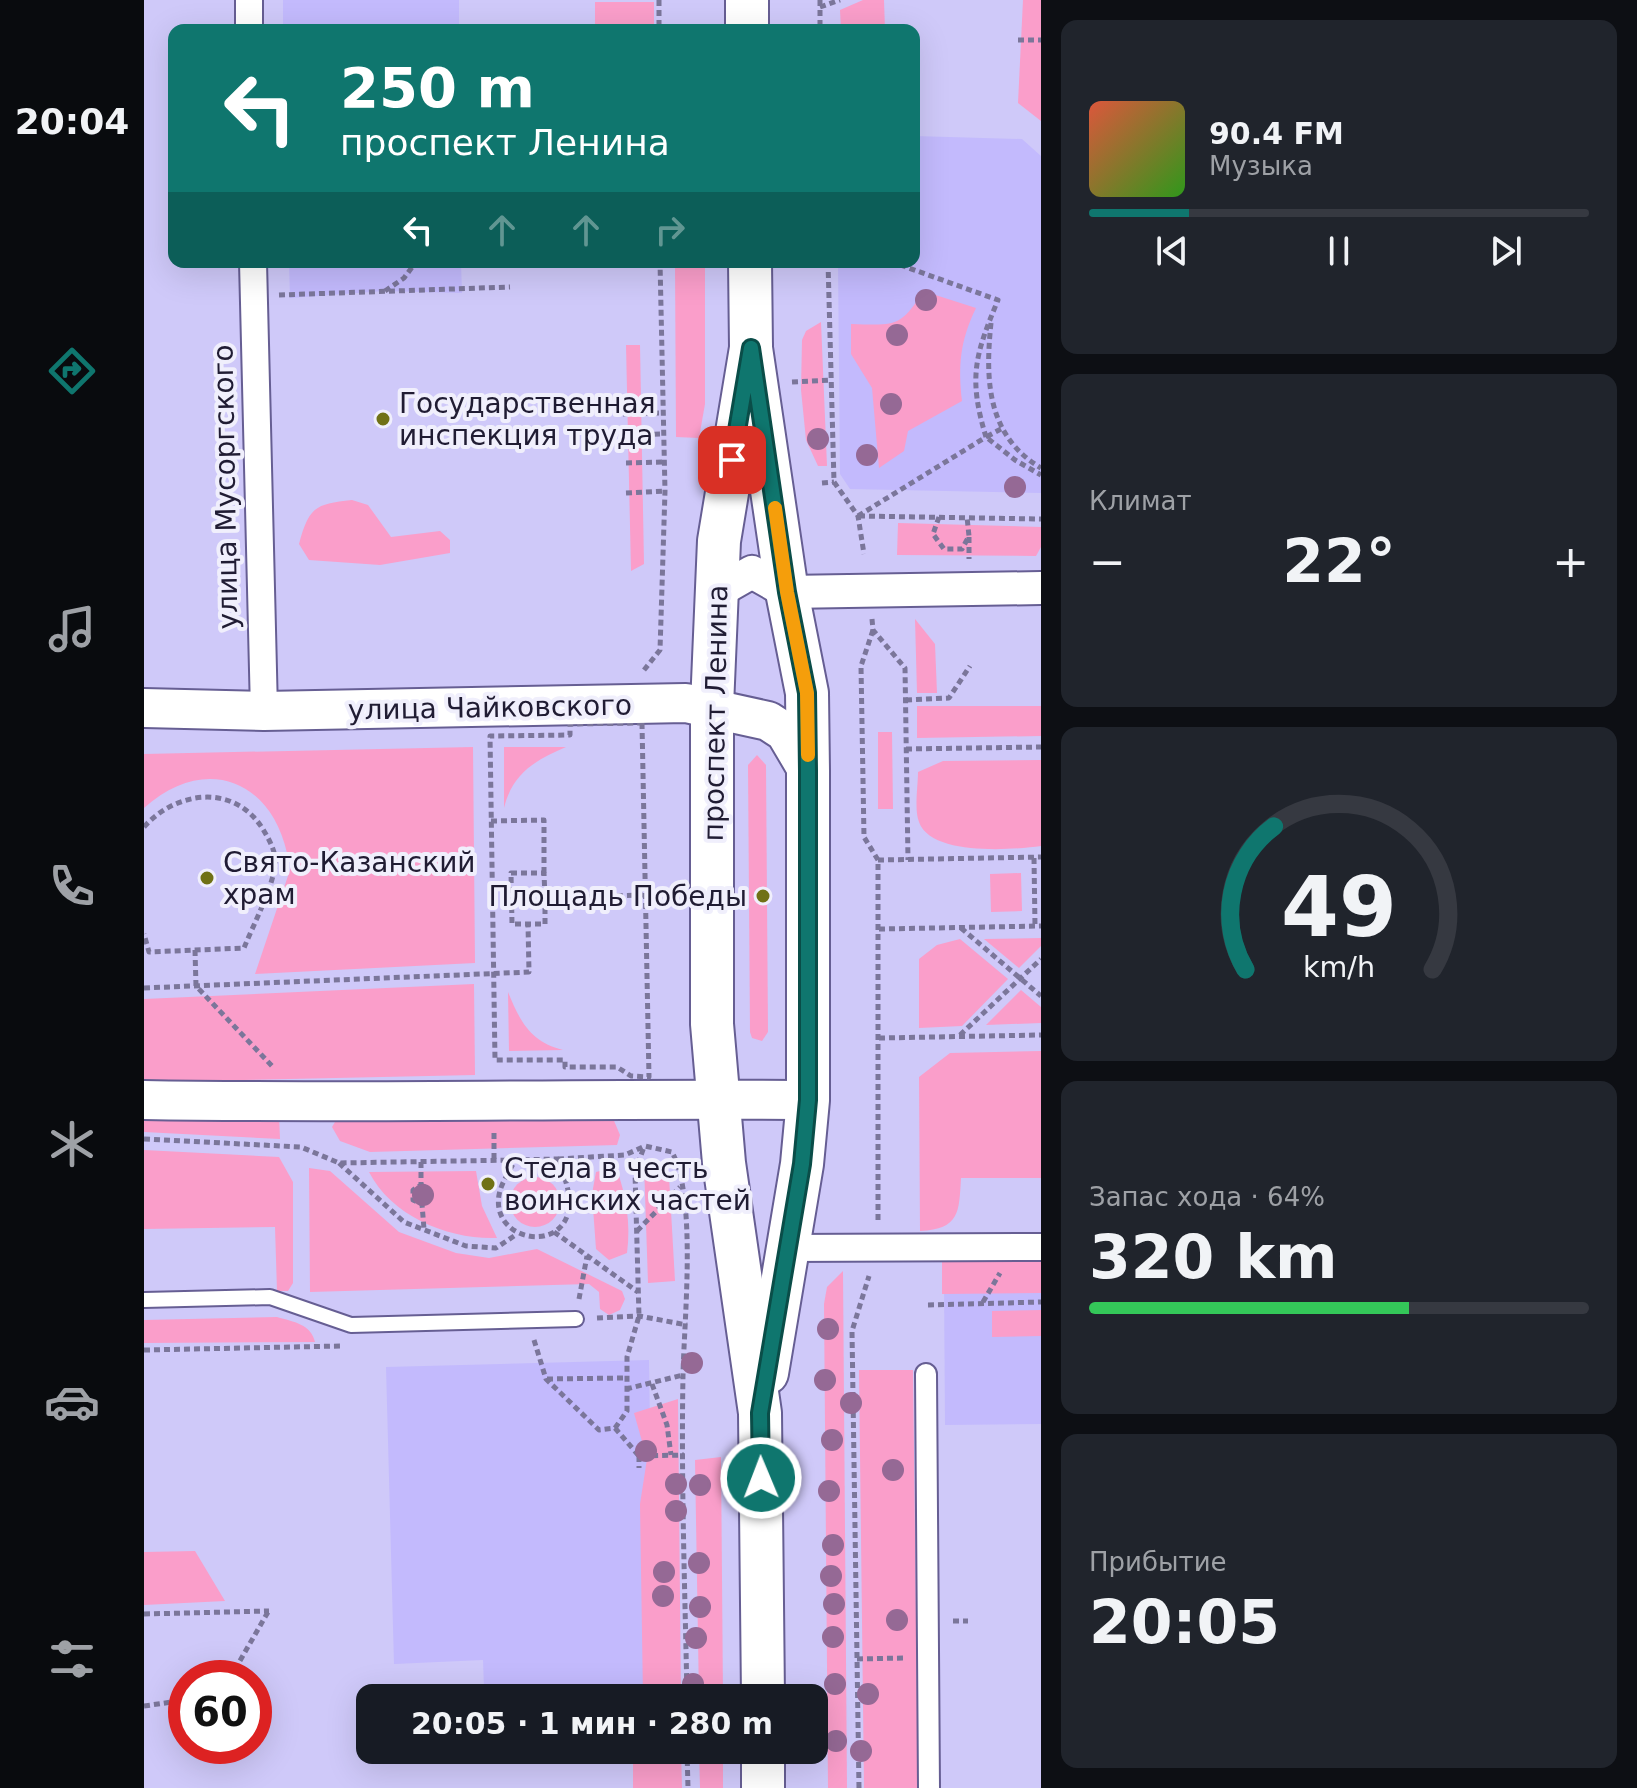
<!DOCTYPE html>
<html lang="ru">
<meta charset="utf-8">
<style>
:root{--surface:#171b24;--page:#20242c;--text:#f1f3f6;--muted:#9ea1a6;--line:#363941;--accent:#0f766e}
body{margin:0;font-family:"DejaVu Sans",sans-serif;background:var(--page);color:var(--text);height:100vh;display:flex;flex-direction:column;font-size:30px;white-space:nowrap}
*{box-sizing:border-box;margin:0}
p{font-size:26px;color:var(--muted)}
.icon{flex:none;width:44px;height:44px;fill:none;stroke:currentColor;stroke-width:2;stroke-linecap:round;stroke-linejoin:round}
.map{position:relative;flex:1;overflow:hidden}
.details{display:flex;flex-direction:column;gap:20px;padding:20px;background:#0d0f14;width:596px}
.details>*{flex:none}
.banner{position:absolute;left:24px;top:24px;width:752px;height:244px;border-radius:16px;box-shadow:0 8px 32px #0002;background:#0f766e;color:#fff;overflow:hidden}
.speed{position:absolute;left:24px;top:1660px;display:flex;gap:16px;font-size:40px;font-weight:700;text-align:center}
.speed>*{display:grid;place-content:center;width:104px;height:104px;border-radius:50%;background:var(--surface);box-shadow:0 8px 32px #0002;line-height:1}
.speed .limit{border:12px solid #d22;background:#fff;color:#111}
.pin{position:absolute;display:grid;place-items:center;width:68px;height:68px;color:#fff;margin:-34px;border-radius:16px;box-shadow:0 4px 12px #0006}
.me{position:absolute;width:88px;margin:-44px;rotate:359deg;stroke-linejoin:round;filter:drop-shadow(0 0 6px #0008)}
.turn{display:flex;align-items:center;gap:28px;height:168px;padding:0 40px;font-size:36px}
.turn .icon{width:104px;height:104px;stroke-width:2.5}
.turn b{display:block;font-size:56px;line-height:68px}
.lanes{display:flex;align-items:center;height:76px;padding:0 40px;background:#0003;justify-content:center;gap:40px;direction:ltr}
.lanes .off{opacity:.35}
.big{font-size:60px;font-weight:700;line-height:1.1}
.details .tile{flex:1;display:flex;flex-direction:column;justify-content:center;gap:12px;min-width:0;padding:0 28px;border-radius:16px;background:var(--page)}
.details .dial{align-items:center;gap:0}
.dial svg{height:208px;overflow:visible;fill:none;stroke:var(--line);stroke-width:7;stroke-linecap:round;text-anchor:middle}
.dial text{fill:var(--text);stroke:none}
.song{display:flex;align-items:center;gap:24px}
.cover{width:96px;height:96px;border-radius:12px;background:linear-gradient(135deg,hsl(10 70% 55%),hsl(110 70% 35%))}
.played{height:8px;border-radius:4px;background:linear-gradient(90deg,var(--accent) 20%,var(--line) 20%)}
.keys{display:flex;justify-content:space-around;direction:ltr}
.heat{display:flex;justify-content:space-between;align-items:center;font-size:44px;direction:ltr}
.charge{height:12px;border-radius:6px;background:linear-gradient(90deg,#34c759 64%,var(--line) 0)}
.trip{position:absolute;left:212px;top:1684px;width:472px;height:80px;border-radius:16px;background:var(--surface);box-shadow:0 8px 32px #0002;font-weight:700;line-height:80px;text-align:center}
main{display:flex;flex:1;min-height:0}
.dock{display:flex;flex-direction:column;width:144px;justify-content:space-around;align-items:center;background:#090b0e;color:var(--muted)}
.dock .icon{width:56px;height:56px}
.dock .active{color:var(--accent)}
.dock b{font-size:36px;color:var(--text)}
.map>svg:first-child{display:block}
.built{fill:#c3bafd}
.green{fill:#fa9eca}
.lines{fill:none;stroke-linecap:round;stroke-linejoin:round}
.service-casing{stroke:#665e93;stroke-width:18}
.pedestrian-casing{stroke:#665e93;stroke-width:24}
.minor-casing{stroke:#665e93;stroke-width:30}
.tertiary-casing{stroke:#665e93;stroke-width:36}
.secondary-casing{stroke:#665e93;stroke-width:42}
.primary-casing{stroke:#665e93;stroke-width:46}
.path{stroke:#7b769a;stroke-width:5;stroke-dasharray:6 4;stroke-linecap:butt}
.service{stroke:#fff;stroke-width:14}
.pedestrian{stroke:#fff;stroke-width:20}
.minor{stroke:#fff;stroke-width:26}
.tertiary{stroke:#fff;stroke-width:32}
.secondary{stroke:#fff;stroke-width:38}
.primary{stroke:#fff;stroke-width:42}
.tree{fill:#956995}
.route-casing{stroke:#0a4d48;stroke-width:20}
.route{stroke:#0f766e;stroke-width:14}
.slow{stroke:#f59e0b;stroke-width:14}
.poi-dot{fill:#707116;stroke:#f0effc;stroke-width:3}
.labels{text-anchor:middle;stroke-width:8;stroke-linejoin:round;paint-order:stroke}
.poi-label{font-size:28px;fill:#201c33;stroke:#f0effc;text-anchor:start}
.street-label{font-size:28px;fill:#201c33;stroke:#f0effc}
</style>
<main>
<nav class="dock">
<b>20:04</b>
<svg class="icon active" aria-label="directions" viewBox="0 0 24 24"><path d="M12 3l9 9-9 9-9-9zM9 14v-3h6M13 9l2 2-2 2"/></svg>
<svg class="icon" aria-label="music" viewBox="0 0 24 24"><path d="M9 18V5l10-2v13"/><circle cx="6" cy="18" r="3"/><circle cx="16" cy="16" r="3"/></svg>
<svg class="icon" aria-label="phone" viewBox="0 0 24 24"><path d="M5 4h4l2 5-3 2q2 4 5 5l2-3 5 2v4C11 20 4 13 5 4z"/></svg>
<svg class="icon" aria-label="climate" viewBox="0 0 24 24"><path d="M12 3v18M4 7l16 10M4 17L20 7"/></svg>
<svg class="icon" aria-label="car" viewBox="0 0 24 24"><path d="M5 17H2v-5l4-1 3-4h7l3 4 3 1v5h-3M9 17h6M6 11h13"/><circle cx="7" cy="17" r="2"/><circle cx="17" cy="17" r="2"/></svg>
<svg class="icon" aria-label="filters" viewBox="0 0 24 24"><path d="M4 7h16M4 17h16"/><circle cx="9" cy="7" r="2"/><circle cx="15" cy="17" r="2"/></svg>
</nav>
<div class="map">
<svg width="897" height="1788" viewBox="0 0 897 1788">
<rect width="100%" height="100%" fill="#cfc9f9"/>
<!-- built -->
<g class="built">
<rect x="139" y="0" width="176" height="30"/>
<polygon points="770,136 878,139 897,156 897,493 706,489 696,474 694,262 770,262"/>
<polygon points="145,262 317,262 318,293 240,291 146,298"/>
<polygon points="800,1282 897,1282 897,1424 801,1425"/>
<polygon points="505,1360 510,1698 370,1698 369,1688 340,1689 339,1660 250,1664 242,1367"/>
</g>
<!-- green -->
<g class="green">
<polygon points="719,0 740,0 741,30 697,30 696,10"/>
<polygon points="879,0 897,0 897,121 874,103"/>
<rect x="451" y="2" width="59" height="28"/>
<polygon points="531,262 561,262 561,404 555,438 532,437"/>
<path d="M779,291L832,308C816,341 814,365 818,401L764,431L760,451L735,468L728,388L707,354V324C748,325 757,329 779,291Z"/>
<polygon points="677,322 683,466 674,466 662,440 657,390 658,340 662,331"/>
<polygon points="482,345 496,345 500,564 487,571"/>
<path d="M208,500L224,505L247,537L296,531L306,540V553L236,565L165,560L155,544C165,507 171,504 208,500Z"/>
<polygon points="754,523 897,527 897,547 892,556 753,555"/>
<polygon points="771,619 791,644 793,693 773,693"/>
<polygon points="773,706 897,706 897,736 773,738"/>
<polygon points="734,732 748,732 749,809 734,809"/>
<path d="M329,747L331,963L111,974L151,855L143,853C126,777 58,755 0,808V754Z"/>
<path d="M360,747H422C391,760 368,774 360,808Z"/>
<polygon points="613,755 622,765 624,1032 618,1041 608,1038 606,1032 604,765"/>
<path d="M897,760V846C868,850 787,856 775,822C770,809 774,786 774,772L799,761Z"/>
<polygon points="877,873 878,911 847,912 846,874"/>
<polygon points="897,938 897,946 875,968 840,939"/>
<polygon points="816,939 864,979 818,1026 775,1028 775,959 793,945"/>
<polygon points="330,984 331,1075 0,1082 0,999"/>
<polygon points="877,990 897,1007 897,1023 842,1025"/>
<path d="M364,992C376,1022 387,1042 419,1050L365,1051Z"/>
<path d="M897,1051V1178H817C815,1212 816,1229 776,1231L775,1077L806,1053Z"/>
<polygon points="0,1114 135,1115 136,1139 0,1132"/>
<polygon points="468,1116 476,1135 473,1145 226,1152 196,1141 188,1127 194,1117"/>
<polygon points="0,1150 135,1157 149,1182 149,1283 144,1291 133,1291 131,1227 0,1229"/>
<polygon points="500,1164 525,1176 531,1281 504,1283"/>
<path d="M472,1167C482,1195 487,1223 483,1253L465,1260L452,1249L448,1194L452,1172Z"/>
<polygon points="165,1168 186,1171 255,1232 312,1253 345,1258 393,1249 478,1291 481,1299 476,1310 465,1315 456,1309 455,1292 445,1284 166,1292"/>
<path d="M332,1171L338,1206L353,1238C306,1240 248,1217 225,1172Z"/>
<circle cx="391" cy="1202" r="25"/>
<polygon points="897,1260 897,1293 798,1294 798,1261"/>
<polygon points="699,1271 703,1788 684,1788 680,1304 683,1287"/>
<polygon points="897,1310 897,1336 848,1337 848,1311"/>
<path d="M133,1317C150,1322 167,1324 171,1342L0,1343V1320Z"/>
<polygon points="715,1370 769,1370 774,1788 720,1788"/>
<polygon points="534,1399 537,1698 499,1698 496,1504 503,1459 490,1413"/>
<polygon points="577,1457 579,1698 555,1698 551,1460"/>
<polygon points="51,1551 81,1601 0,1605 0,1552"/>
<polygon points="489,1750 537,1750 538,1788 489,1788"/>
<polygon points="555,1750 579,1750 579,1788 556,1788"/>
</g>
<g class="lines">
<defs>
<polyline id="service" points="0,1300 126,1297 207,1325 432,1319"/>
<polyline id="pedestrian" points="782,1374 785,1788"/>
<g id="minor">
<polyline points="105,0 105,30"/>
<polyline points="109,262 120,711"/>
<polyline points="643,1248 897,1247"/>
</g>
<polyline id="tertiary" points="573,592 608,572 643,592 897,588"/>
<g id="secondary">
<polyline points="0,708 120,711 542,703 624,721 641,732 664,771"/>
<path d="M0,1100C221,1104 443,1098 664,1100"/>
</g>
<g id="primary">
<polyline points="603,0 603,30"/>
<polyline points="606,262 607,348 643,592 663,693 664,771 664,1100 658,1164 623,1373"/>
<polyline points="607,348 575,541 568,706 568,1024 580,1163 616,1413 619,1698"/>
<polyline points="619,1750 619,1788"/>
</g>
</defs>
<!-- service casing -->
<use href="#service" class="service-casing"/>
<!-- pedestrian casing -->
<use href="#pedestrian" class="pedestrian-casing"/>
<!-- minor casing -->
<use href="#minor" class="minor-casing"/>
<!-- tertiary casing -->
<use href="#tertiary" class="tertiary-casing"/>
<!-- secondary casing -->
<use href="#secondary" class="secondary-casing"/>
<!-- primary casing -->
<use href="#primary" class="primary-casing"/>
<!-- path -->
<g class="path">
<polyline points="515,0 515,30"/>
<polyline points="676,0 676,30"/>
<polyline points="676,7 696,0"/>
<polyline points="874,40 897,40"/>
<polyline points="684,262 690,482 714,516 720,554"/>
<polyline points="241,291 260,278 272,262"/>
<polyline points="135,295 366,287"/>
<path d="M847,323C841,380 843,436 897,468"/>
<polyline points="648,382 687,380"/>
<polyline points="479,414 519,413"/>
<polyline points="857,429 842,437 871,460 897,475"/>
<polyline points="480,435 519,434"/>
<polyline points="482,463 520,462"/>
<polyline points="678,483 690,482"/>
<polyline points="482,493 521,491"/>
<path d="M714,516L842,437C824,378 831,355 854,300L748,262H738"/>
<polyline points="715,516 897,519"/>
<polyline points="795,517 789,534 800,549 818,549 825,536 823,517"/>
<polyline points="825,537 825,559"/>
<polyline points="728,619 729,630 761,668 764,860"/>
<polyline points="729,630 717,666 720,837 734,860 734,1223"/>
<polyline points="500,670 516,650 521,491 516,262"/>
<polyline points="762,700 805,698 826,666"/>
<polygon points="498,723 505,1077 487,1076 473,1067 421,1067 421,1060 351,1060 346,736 426,735 426,724"/>
<polyline points="762,749 897,747"/>
<polyline points="347,821 400,820 400,873"/>
<path d="M0,827C33,790 92,783 120,831C126,841 133,854 131,866C127,892 110,923 100,948L5,952L0,934"/>
<polyline points="890,858 891,926"/>
<polyline points="734,860 897,857"/>
<polyline points="401,898 401,924 368,924 367,873 400,873 401,898 501,895"/>
<polyline points="817,928 897,996"/>
<polyline points="735,929 897,926"/>
<polyline points="51,950 52,986 129,1067"/>
<polyline points="0,988 385,972 384,924"/>
<polyline points="816,1035 897,959"/>
<polyline points="735,1038 897,1035"/>
<polyline points="350,1133 350,1160"/>
<polyline points="0,1139 157,1147 195,1163 371,1160"/>
<path d="M414,1159L481,1155L501,1146L528,1152C553,1198 540,1320 539,1375C537,1483 541,1590 543,1698"/>
<path d="M414,1159C419,1174 427,1191 425,1208C419,1254 347,1241 355,1195C357,1183 366,1171 371,1160Z"/>
<polyline points="277,1162 277,1185 269,1190 269,1200 278,1204 280,1229"/>
<polyline points="195,1163 260,1222 322,1246 352,1248 373,1234"/>
<polyline points="277,1185 285,1189 286,1198 278,1204"/>
<polyline points="493,1231 536,1187"/>
<polyline points="410,1232 494,1292"/>
<polyline points="435,1299 443,1256"/>
<polyline points="839,1302 856,1273"/>
<polyline points="784,1305 897,1302"/>
<polyline points="453,1318 495,1316 543,1325"/>
<polyline points="390,1340 402,1379 455,1430 471,1428"/>
<polyline points="0,1350 198,1346"/>
<polyline points="403,1379 482,1378"/>
<polyline points="508,1384 523,1425 527,1455"/>
<polyline points="482,1389 539,1375"/>
<polyline points="471,1428 483,1411 483,1357 495,1316 491,1172 500,1147"/>
<polyline points="471,1428 495,1456 540,1455"/>
<polyline points="495,1456 495,1468"/>
<polyline points="0,1614 125,1611"/>
<polyline points="809,1621 824,1621"/>
<polyline points="713,1659 760,1658"/>
<polyline points="86,1678 124,1612"/>
<polyline points="0,1706 42,1700"/>
<polyline points="543,1750 544,1788"/>
<polyline points="715,1788 708,1331 725,1276"/>
</g>
<!-- service -->
<use href="#service" class="service"/>
<!-- pedestrian -->
<use href="#pedestrian" class="pedestrian"/>
<!-- minor -->
<use href="#minor" class="minor"/>
<!-- tertiary -->
<use href="#tertiary" class="tertiary"/>
<!-- secondary -->
<use href="#secondary" class="secondary"/>
<!-- primary -->
<use href="#primary" class="primary"/>
</g>
<!-- trees -->
<g class="tree">
<circle cx="782" cy="300" r="11"/>
<circle cx="753" cy="335" r="11"/>
<circle cx="747" cy="404" r="11"/>
<circle cx="674" cy="439" r="11"/>
<circle cx="723" cy="455" r="11"/>
<circle cx="871" cy="487" r="11"/>
<circle cx="279" cy="1195" r="11"/>
<circle cx="684" cy="1329" r="11"/>
<circle cx="548" cy="1363" r="11"/>
<circle cx="681" cy="1380" r="11"/>
<circle cx="707" cy="1403" r="11"/>
<circle cx="688" cy="1440" r="11"/>
<circle cx="502" cy="1451" r="11"/>
<circle cx="749" cy="1470" r="11"/>
<circle cx="532" cy="1484" r="11"/>
<circle cx="556" cy="1485" r="11"/>
<circle cx="685" cy="1491" r="11"/>
<circle cx="532" cy="1511" r="11"/>
<circle cx="689" cy="1545" r="11"/>
<circle cx="555" cy="1563" r="11"/>
<circle cx="520" cy="1572" r="11"/>
<circle cx="687" cy="1576" r="11"/>
<circle cx="519" cy="1596" r="11"/>
<circle cx="690" cy="1604" r="11"/>
<circle cx="556" cy="1607" r="11"/>
<circle cx="753" cy="1620" r="11"/>
<circle cx="689" cy="1637" r="11"/>
<circle cx="552" cy="1638" r="11"/>
<circle cx="549" cy="1684" r="11"/>
<circle cx="691" cy="1684" r="11"/>
<circle cx="724" cy="1694" r="11"/>
<circle cx="692" cy="1741" r="11"/>
<circle cx="717" cy="1751" r="11"/>
</g>
<g class="lines">
<defs>
<polyline id="route" points="588,460 607,348 643,592 663,693 664,771 664,1100 658,1164 616,1413 617,1478"/>
</defs>
<!-- route casing -->
<use href="#route" class="route-casing"/>
<!-- route -->
<use href="#route" class="route"/>
<!-- slow -->
<polyline class="slow" points="631,508 643,592 663,693 664,755"/>
</g>
<!-- markers -->
<g class="poi-dot">
<circle cx="239" cy="419" r="8"/>
<circle cx="63" cy="878" r="8"/>
<circle cx="619" cy="896" r="8"/>
<circle cx="344" cy="1184" r="8"/>
</g>
<g class="labels">
<!-- poi labels -->
<g class="poi-label">
<text x="255" y="413">Государственная<tspan x="255" dy="32">инспекция труда</tspan></text>
<text x="79" y="872">Свято-Казанский<tspan x="79" dy="32">храм</tspan></text>
<text x="603" y="906" text-anchor="end">Площадь Победы</text>
<text x="360" y="1178">Стела в честь<tspan x="360" dy="32">воинских частей</tspan></text>
</g>
<!-- street labels -->
<g class="street-label">
<text transform="translate(81 487) rotate(-91)" y="10">улица Мусоргского</text>
<text transform="translate(346 707) rotate(-1)" y="10">улица Чайковского</text>
<text transform="translate(571 713) rotate(-89)" y="10">проспект Ленина</text>
</g>
</g>
</svg>
<div class="speed"><div class="limit">60</div></div>
<div class="pin" style="left:588px;top:460px;background:#d93025"><svg class="icon" aria-label="arrive" viewBox="0 0 24 24"><path d="M6 21V4h12l-3 4 3 4H6"/></svg></div>
<svg class="me" style="left:617px;top:1478px" viewBox="-20 -20 40 40"><circle r="17" fill="#0f766e" stroke="#fff" stroke-width="3"/><path d="M0-11L8 9 0 5-8 9z" fill="#fff"/></svg>
<div class="trip">20:05 · 1 мин · 280 m</div>
<div class="banner">
<div class="turn"><svg class="icon" aria-label="left" viewBox="0 0 24 24"><path d="M17 20v-9H6M10 6l-5 5 5 5"/></svg><div><b>250 m</b>проспект Ленина</div></div>
<div class="lanes"><svg class="icon" aria-label="left" viewBox="0 0 24 24"><path d="M17 20v-9H6M10 6l-5 5 5 5"/></svg><svg class="icon off" aria-label="ahead" viewBox="0 0 24 24"><path d="M12 20V5M6 11l6-6 6 6"/></svg><svg class="icon off" aria-label="ahead" viewBox="0 0 24 24"><path d="M12 20V5M6 11l6-6 6 6"/></svg><svg class="icon off" aria-label="right" viewBox="0 0 24 24"><path d="M7 20v-9h11M14 6l5 5-5 5"/></svg></div>
</div>
</div>
<section class="details">
<div class="tile">
<div class="song"><i class="cover"></i><div><b>90.4 FM</b><p>Музыка</p></div></div>
<div class="played"></div>
<div class="keys"><svg class="icon" aria-label="previous" viewBox="0 0 24 24"><path d="M18 5L8 12l10 7zM5 5v14"/></svg><svg class="icon" aria-label="pause" viewBox="0 0 24 24"><path d="M8 5v14M16 5v14"/></svg><svg class="icon" aria-label="next" viewBox="0 0 24 24"><path d="M6 5l10 7-10 7zM19 5v14"/></svg></div>
</div>
<div class="tile"><p>Климат</p>
<div class="heat"><a>−</a><b class="big">22°</b><a>+</a></div>
</div>
<div class="tile dial"><svg viewBox="0 0 100 80">
<path d="M14 69A42 42 0 1 1 86 69"/>
<path d="M14 69A42 42 0 0 1 25 14" stroke="#0f766e"/>
<text x="50" y="56" font-size="32" font-weight="700">49</text>
<text x="50" y="72" font-size="11">km/h</text>
</svg></div>
<div class="tile"><p>Запас хода · 64%</p><b class="big">320 km</b><div class="charge"></div></div>
<div class="tile"><p>Прибытие</p><b class="big">20:05</b></div>
</section>
</main>
